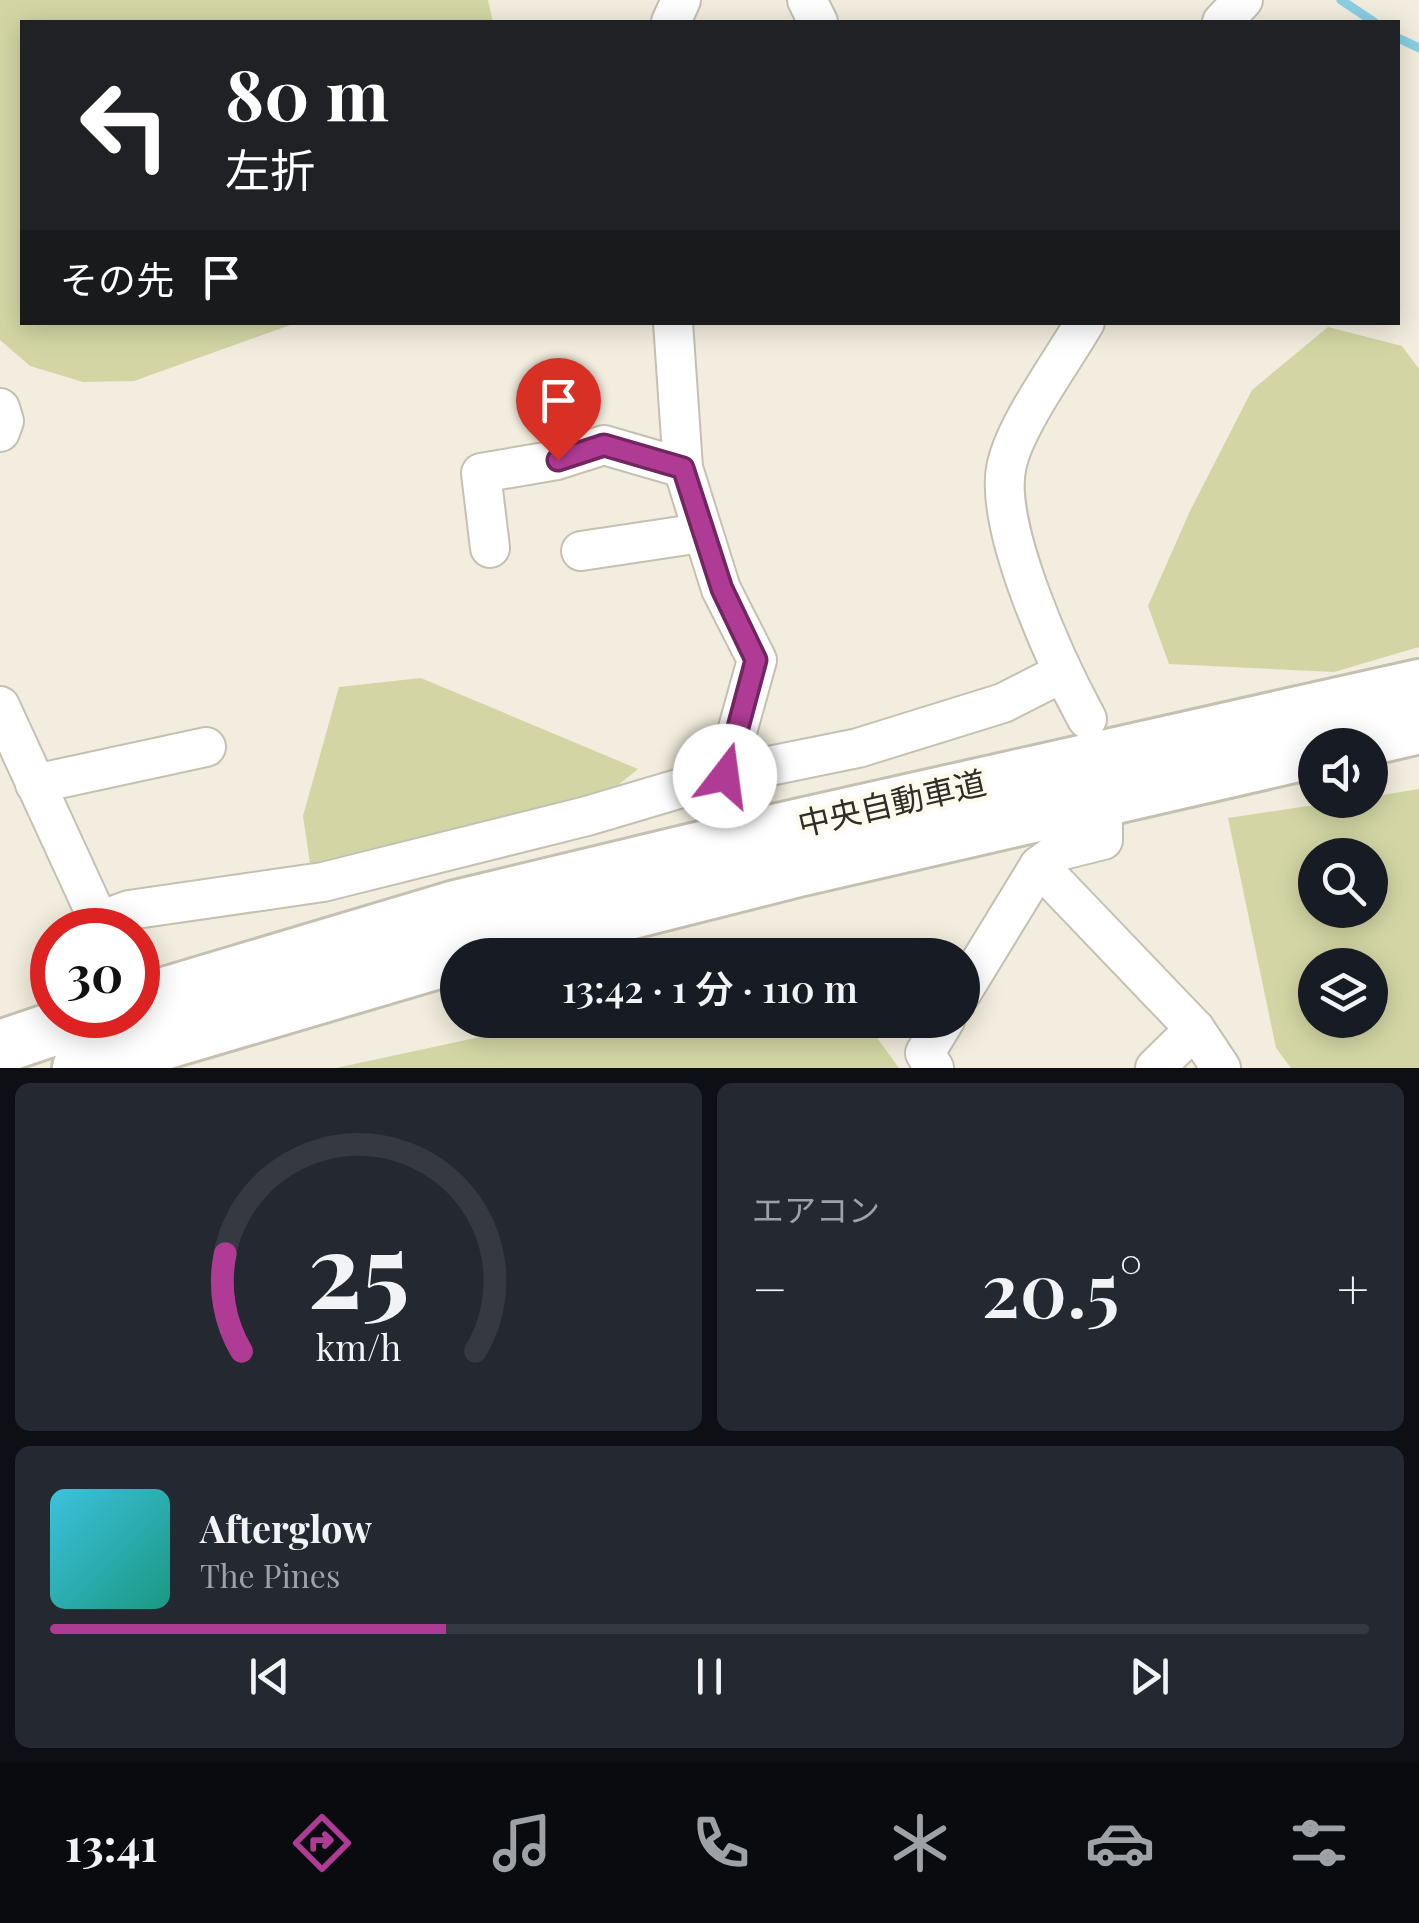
<!DOCTYPE html>
<html lang="ja">
<meta charset="utf-8">
<style>
:root{--surface:#171b24;--page:#242831;--text:#f1f3f6;--muted:#9ea1a6;--line:#363941;--accent:#af3b95}
body{margin:0;font-family:"Playfair Display","Noto Sans JP",serif;background:var(--page);color:var(--text);height:100vh;display:flex;flex-direction:column;font-size:38px;white-space:nowrap}
*{box-sizing:border-box;margin:0}
p{font-size:32px;color:var(--muted)}
.icon{flex:none;width:55px;height:55px;fill:none;stroke:currentColor;stroke-width:2;stroke-linecap:round;stroke-linejoin:round}
.map{position:relative;height:1068px;overflow:hidden}
.sheet{display:flex;flex-direction:column;gap:15px;padding:15px;background:#0d0f14;flex:1}
.sheet>*{flex:none}
.hud{position:absolute;left:20px;top:20px;width:1380px;height:305px;border-radius:0px;box-shadow:0 5px 25px #0003;background:#202124;color:#fff;overflow:hidden}
.controls{position:absolute;left:1298px;top:728px;display:grid;gap:20px}
.controls a{display:grid;place-items:center;width:90px;height:90px;border-radius:50%;background:var(--surface);box-shadow:0 5px 25px #0003;font-size:50px}
.speed{position:absolute;left:30px;top:908px;display:flex;gap:20px;font-size:50px;font-weight:700;text-align:center}
.speed>*{display:grid;place-content:center;width:130px;height:130px;border-radius:50%;background:var(--surface);box-shadow:0 5px 25px #0003;line-height:1}
.speed .limit{border:15px solid #d22;background:#fff;color:#111}
.pin{position:absolute;display:grid;place-items:center;width:85px;height:85px;color:#fff;margin:-102px -42px;border-radius:50% 50% 50% 0;rotate:-45deg;box-shadow:0 0 10px #0007}
.pin .icon{rotate:45deg}
.me{position:absolute;width:110px;margin:-55px;rotate:15deg;stroke-linejoin:round;filter:drop-shadow(0 0 8px #0008)}
.turn{display:flex;align-items:center;gap:35px;height:210px;padding:0 40px;font-size:45px}
.turn .icon{width:130px;height:130px;stroke-width:2.5}
.turn b{display:block;font-size:70px;line-height:85px}
.then{display:flex;align-items:center;height:95px;padding:0 40px;background:#0003;gap:20px;font-size:38px}
.big{font-size:75px;font-weight:600;line-height:1.1}
.sheet .card{flex:1;display:flex;flex-direction:column;justify-content:center;gap:15px;min-width:0;padding:0 35px;border-radius:15px;background:var(--page)}
.sheet .dial{align-items:center;gap:0}
.dial svg{height:260px;overflow:visible;fill:none;stroke:var(--line);stroke-width:7;stroke-linecap:round;text-anchor:middle}
.dial text{fill:var(--text);stroke:none}
.song{display:flex;align-items:center;gap:30px}
.cover{width:120px;height:120px;border-radius:15px;background:linear-gradient(135deg,hsl(190 70% 55%),hsl(170 70% 35%))}
.played{height:10px;border-radius:5px;background:linear-gradient(90deg,var(--accent) 30%,var(--line) 30%)}
.keys{display:flex;justify-content:space-around;direction:ltr}
.heat{display:flex;justify-content:space-between;align-items:center;font-size:55px;direction:ltr}
.sheet .tiles{flex:1;display:grid;gap:15px;grid-template-columns:1fr 1fr}
.card:last-child{grid-column:span 2}
.trip{position:absolute;left:440px;top:938px;width:540px;height:100px;border-radius:50px;background:var(--surface);box-shadow:0 5px 25px #0003;font-weight:600;line-height:100px;text-align:center}
.dock{display:flex;height:160px;justify-content:space-around;align-items:center;background:#090b0e;color:var(--muted)}
.dock .icon{width:70px;height:70px}
.dock .selected{color:var(--accent)}
.dock b{font-size:45px;color:var(--text)}
.map>svg:first-child{display:block}
.green{fill:#d3d6a4;fill-rule:evenodd}
.lines{fill:none;stroke-linecap:round;stroke-linejoin:round}
.stream{stroke:#89cfe3;stroke-width:9}
.minor-casing{stroke:#c5c0b1;stroke-width:42}
.highway-casing{stroke:#c5c0b1;stroke-width:58}
.minor{stroke:#fff;stroke-width:38}
.highway{stroke:#fff;stroke-width:52}
.route-casing{stroke:#722661;stroke-width:25}
.route{stroke:#af3b95;stroke-width:18}
.labels{text-anchor:middle;stroke-width:9;stroke-linejoin:round;paint-order:stroke}
.street-label{font-size:32px;fill:#2f2d28;stroke:#fefaee}
</style>
<div class="map">
<svg width="1419" height="1068" viewBox="0 0 1419 1068">
<rect width="100%" height="100%" fill="#f2edde"/>
<!-- green -->
<g class="green">
<polygon points="0,0 488,0 493,22 22,22 22,322 296,323 134,381 83,382 30,366 0,340"/>
<polygon points="1328,327 1402,346 1419,369 1419,647 1334,672 1169,664 1148,606 1190,511 1252,390"/>
<polygon points="421,678 638,769 607,794 310,864 303,816 339,687"/>
<path d="M1419,789V1068H1291L1276,1048L1228,818L1347,800H1370V797ZM1370,855V910H1315V855ZM1370,965V1020H1315V965Z"/>
<polygon points="559,1020 864,1020 899,1068 336,1068"/>
</g>
<g class="lines">
<!-- stream -->
<g class="stream">
<polyline points="1341,0 1374,22"/>
<polyline points="1398,38 1419,48"/>
</g>
<defs>
<g id="minor">
<polyline points="807,0 818,22"/>
<polyline points="671,22 681,0"/>
<polyline points="1222,22 1243,0"/>
<polyline points="673,322 683,468 721,589 757,660 725,775"/>
<path d="M1085,322C1062,362 1017,422 1007,464C992,524 1057,664 1087,719"/>
<polyline points="0,408 4,421 0,432"/>
<polyline points="490,548 481,473 557,460 604,445 683,468"/>
<polyline points="581,551 701,533"/>
<polyline points="0,706 103,930"/>
<polyline points="35,784 206,747"/>
<polyline points="1039,866 1195,1029 1221,1068"/>
<polyline points="99,921 129,910 323,882 587,816 725,775 858,748 1003,703 1062,673"/>
<polyline points="962,992 1039,866 1059,851 1103,840 1103,816"/>
<polyline points="934,1068 925,1053 945,1020"/>
<polyline points="1155,1068 1195,1029"/>
</g>
<g id="highway">
<polyline points="1342,745 1419,727"/>
<polyline points="462,955 798,870 1315,751"/>
<polyline points="138,1002 456,907 743,838 1419,686"/>
<polyline points="0,1047 95,1015"/>
<polyline points="79,1068 458,956"/>
</g>
</defs>
<!-- minor casing -->
<use href="#minor" class="minor-casing"/>
<!-- highway casing -->
<use href="#highway" class="highway-casing"/>
<!-- minor -->
<use href="#minor" class="minor"/>
<!-- highway -->
<use href="#highway" class="highway"/>
</g>
<g class="lines">
<defs>
<polyline id="route" points="558,460 604,445 683,468 722,589 756,660 725,776"/>
</defs>
<!-- route casing -->
<use href="#route" class="route-casing"/>
<!-- route -->
<use href="#route" class="route"/>
</g>
<g class="labels">
<!-- street labels -->
<g class="street-label">
<text transform="translate(892 804) rotate(-13)" y="11">中央自動車道</text>
</g>
</g>
</svg>
<div class="controls">
<a><svg class="icon" aria-label="sound" viewBox="0 0 24 24"><path d="M4 9h4l5-4v14l-5-4H4zM17 9q2 3 0 6"/></svg></a>
<a><svg class="icon" aria-label="search" viewBox="0 0 24 24"><circle cx="10" cy="10" r="6"/><path d="M15 15l6 6"/></svg></a>
<a><svg class="icon" aria-label="layers" viewBox="0 0 24 24"><path d="M12 4l9 5-9 5-9-5zM3 14l9 5 9-5"/></svg></a>
</div>
<div class="speed"><div class="limit">30</div></div>
<div class="pin" style="left:558px;top:460px;background:#d93025"><svg class="icon" aria-label="arrive" viewBox="0 0 24 24"><path d="M6 21V4h12l-3 4 3 4H6"/></svg></div>
<svg class="me" style="left:725px;top:776px" viewBox="-20 -20 40 40"><circle r="19" fill="#fff"/><path d="M0-13L10 11 0 6-10 11z" fill="#af3b95"/></svg>
<div class="trip">13:42 · 1 分 · 110 m</div>
<div class="hud">
<div class="turn"><svg class="icon" aria-label="left" viewBox="0 0 24 24"><path d="M17 20v-9H6M10 6l-5 5 5 5"/></svg><div><b>80 m</b>左折</div></div>
<div class="then">その先<svg class="icon" aria-label="arrive" viewBox="0 0 24 24"><path d="M6 21V4h12l-3 4 3 4H6"/></svg></div>
</div>
</div>
<section class="sheet">
<div class="tiles">
<div class="card dial"><svg viewBox="0 0 100 80">
<path d="M14 69A42 42 0 1 1 86 69"/>
<path d="M14 69A42 42 0 0 1 9 39" stroke="#af3b95"/>
<text x="50" y="56" font-size="32" font-weight="700">25</text>
<text x="50" y="72" font-size="11">km/h</text>
</svg></div>
<div class="card"><p>エアコン</p>
<div class="heat"><a>−</a><b class="big">20.5°</b><a>+</a></div>
</div>
<div class="card">
<div class="song"><i class="cover"></i><div><b>Afterglow</b><p>The Pines</p></div></div>
<div class="played"></div>
<div class="keys"><svg class="icon" aria-label="previous" viewBox="0 0 24 24"><path d="M18 5L8 12l10 7zM5 5v14"/></svg><svg class="icon" aria-label="pause" viewBox="0 0 24 24"><path d="M8 5v14M16 5v14"/></svg><svg class="icon" aria-label="next" viewBox="0 0 24 24"><path d="M6 5l10 7-10 7zM19 5v14"/></svg></div>
</div>
</div>
</section>
<nav class="dock">
<b>13:41</b>
<svg class="icon selected" aria-label="directions" viewBox="0 0 24 24"><path d="M12 3l9 9-9 9-9-9zM9 14v-3h6M13 9l2 2-2 2"/></svg>
<svg class="icon" aria-label="music" viewBox="0 0 24 24"><path d="M9 18V5l10-2v13"/><circle cx="6" cy="18" r="3"/><circle cx="16" cy="16" r="3"/></svg>
<svg class="icon" aria-label="phone" viewBox="0 0 24 24"><path d="M5 4h4l2 5-3 2q2 4 5 5l2-3 5 2v4C11 20 4 13 5 4z"/></svg>
<svg class="icon" aria-label="climate" viewBox="0 0 24 24"><path d="M12 3v18M4 7l16 10M4 17L20 7"/></svg>
<svg class="icon" aria-label="car" viewBox="0 0 24 24"><path d="M5 17H2v-5l4-1 3-4h7l3 4 3 1v5h-3M9 17h6M6 11h13"/><circle cx="7" cy="17" r="2"/><circle cx="17" cy="17" r="2"/></svg>
<svg class="icon" aria-label="filters" viewBox="0 0 24 24"><path d="M4 7h16M4 17h16"/><circle cx="9" cy="7" r="2"/><circle cx="15" cy="17" r="2"/></svg>
</nav>
